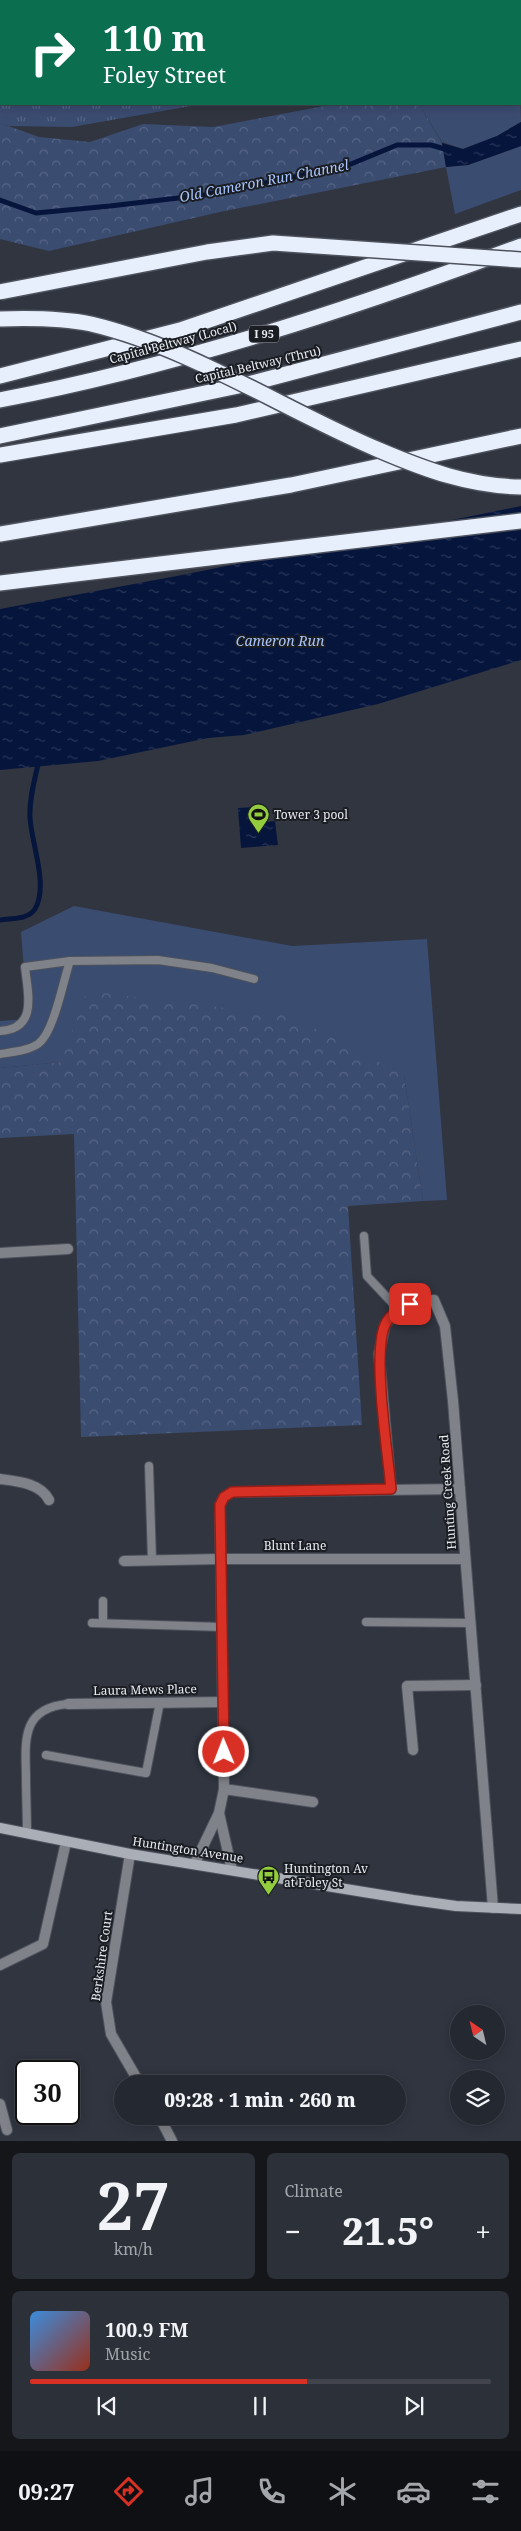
<!DOCTYPE html>
<meta charset="utf-8">
<style>
:root{--surface:#242830;--page:#2c3038;--text:#f1f3f6;--muted:#a3a6ab;--line:#41444c;--accent:#d93025}
body{margin:0;font-family:"Noto Serif",serif;background:var(--page);color:var(--text);height:100vh;display:flex;flex-direction:column;font-size:19px;white-space:nowrap}
*{box-sizing:border-box;margin:0}
p{font-size:16px;color:var(--muted)}
.icon{flex:none;width:28px;height:28px;fill:none;stroke:currentColor;stroke-width:2;stroke-linecap:round;stroke-linejoin:round}
.map{position:relative;height:2141px;overflow:hidden}
.panel{display:flex;flex-direction:column;gap:12px;padding:12px;background:#14161a;flex:1}
.panel>*{flex:none}
.guide{position:absolute;left:0px;top:0px;width:521px;height:105px;box-shadow:0 2px 12px #0003,0 0 0 1px var(--line);background:#0b6e4f;color:#fff;overflow:hidden}
.needle{width:32px;rotate:325deg}
.controls{position:absolute;left:450px;top:2005px;display:grid;gap:10px}
.controls a{display:grid;place-items:center;width:55px;height:55px;border-radius:50%;background:var(--surface);box-shadow:0 2px 12px #0003,0 0 0 1px var(--line);font-size:25px}
.speed{position:absolute;left:15px;top:2060px;display:flex;gap:10px;font-size:25px;font-weight:700;text-align:center}
.speed>*{display:grid;place-content:center;width:65px;height:65px;border-radius:50%;background:var(--surface);box-shadow:0 2px 12px #0003,0 0 0 1px var(--line);line-height:1}
.speed .limit{border:2px solid #111;border-radius:8px;background:#fff;color:#111}
.pin{position:absolute;display:grid;place-items:center;width:42px;height:42px;color:#fff;margin:-21px;border-radius:10px;box-shadow:0 2px 8px #0006}
.me{position:absolute;width:55px;margin:-28px;rotate:359deg;stroke-linejoin:round;filter:drop-shadow(0 0 4px #0008)}
.turn{display:flex;align-items:center;gap:18px;height:105px;padding:0 20px;font-size:22px}
.turn .icon{width:65px;height:65px;stroke-width:2.5}
.turn b{display:block;font-size:35px;line-height:42px}
.big{font-size:38px;font-weight:800;line-height:1.1}
.panel .tile{flex:1;display:flex;flex-direction:column;justify-content:center;gap:8px;min-width:0;padding:0 18px;border-radius:8px;background:var(--page)}
.panel .dial{align-items:center;gap:0}
.dial b{font-size:65px;line-height:1}
.song{display:flex;align-items:center;gap:15px}
.cover{width:60px;height:60px;border-radius:8px;background:linear-gradient(135deg,hsl(210 70% 55%),hsl(10 70% 35%))}
.played{height:5px;border-radius:2px;background:linear-gradient(90deg,var(--accent) 60%,var(--line) 60%)}
.keys{display:flex;justify-content:space-around;direction:ltr}
.heat{display:flex;justify-content:space-between;align-items:center;font-size:28px;direction:ltr}
.panel .tiles{flex:1;display:grid;gap:12px;grid-template-columns:1fr 1fr}
.tile:last-child{grid-column:span 2}
.trip{position:absolute;left:114px;top:2075px;width:292px;height:50px;border-radius:25px;background:var(--surface);box-shadow:0 2px 12px #0003,0 0 0 1px var(--line);font-weight:800;line-height:50px;text-align:center}
.tab-bar{display:flex;height:80px;justify-content:space-around;align-items:center;background:#0e1013;color:var(--muted)}
.tab-bar .icon{width:35px;height:35px}
.tab-bar .on{color:var(--accent)}
.tab-bar b{font-size:22px;color:var(--text)}
.map>svg:first-child{display:block}
.grass{fill:#3b4c71}
.forest{fill:url(#forest-crowns)}
.park{fill:url(#park-tufts)}
.water{fill:url(#water-ripples)}
.lines{fill:none;stroke-linecap:round;stroke-linejoin:round}
.stream{stroke:#06153c;stroke-width:5}
.service-casing{stroke:#4d525c;stroke-width:10}
.minor-casing{stroke:#4d525c;stroke-width:12}
.secondary-casing{stroke:#4d525c;stroke-width:12}
.motorway-casing{stroke:#4d525c;stroke-width:18}
.service{stroke:#7f8288;stroke-width:8}
.minor{stroke:#7f8288;stroke-width:10}
.secondary{stroke:#a9aeb7;stroke-width:10}
.motorway{stroke:#e7eefc;stroke-width:15}
.motorway-bridge-casing{stroke:#4d525c;stroke-width:18;stroke-linecap:butt}
.motorway-bridge{stroke:#e7eefc;stroke-width:15}
.route-casing{stroke:#8d1f18;stroke-width:12}
.route{stroke:#d93025;stroke-width:9}
.labels{text-anchor:middle;stroke-width:4;stroke-linejoin:round;paint-order:stroke}
.shield{fill:#1a1d22;stroke:#aaadb4;stroke-width:1}
.shield-label{font-size:11px;font-weight:bold;fill:#e8ebf2}
.street-label{font-size:12px;fill:#e8ebf2;stroke:#1a1d22}
.poi-label{font-size:12px;fill:#e8ebf2;stroke:#1a1d22;text-anchor:start}
.water-label{font-size:14px;font-style:italic;fill:#a8c4fd;stroke:#1a1d22}
</style>
<div class="map">
<svg width="521" height="2141" viewBox="0 0 521 2141">
<defs>
<pattern id="forest-crowns" width="20" height="18" patternUnits="userSpaceOnUse" patternTransform="scale(1.25)"><rect width="20" height="18" fill="#3b4c71"/><path d="M2 6a3 3 0 1 1 6 0M12 15a3 3 0 1 1 6 0" fill="none" stroke="#576686"/></pattern>
<pattern id="park-tufts" width="24" height="20" patternUnits="userSpaceOnUse" patternTransform="scale(1.25)"><rect width="24" height="20" fill="#3b4c71"/><path d="M3 7l-1-3M5 7V3M7 7l1-3M15 17l-1-3M17 17v-4M19 17l1-3" fill="none" stroke="#576686"/></pattern>
<pattern id="water-ripples" width="26" height="14" patternUnits="userSpaceOnUse" patternTransform="scale(1.25)"><rect width="26" height="14" fill="#06153c"/><path d="M2 4q2-2 4 0t4 0M15 11q2-2 4 0t4 0" fill="none" stroke="#2a3759"/></pattern>
</defs>
<rect width="100%" height="100%" fill="#303540"/>
<!-- grass -->
<g class="grass">
<polygon points="363,0 471,0 472,1 364,1"/>
<polygon points="520,84 521,122 497,136 463,149 442,142 419,104 520,104"/>
<polygon points="521,146 521,190 455,214 446,167 468,165"/>
<polygon points="74,906 292,946 427,939 447,1200 423,1201 404,1075 61,1062 0,1068 0,1021 28,1019 21,932"/>
</g>
<!-- forest -->
<g class="forest">
<polygon points="335,104 419,104 442,143 446,167 220,212 49,251 0,239 0,123 39,137 90,142 143,124 213,127"/>
<polygon points="87,991 291,1016 404,1075 423,1201 348,1206 362,1425 81,1437 74,1134 0,1138 0,1068 61,1062"/>
</g>
<!-- park -->
<polygon class="park" points="0,0 363,0 364,1 1,1 1,104 202,104 72,127 9,126 0,123"/>
<!-- water -->
<g class="water">
<polygon points="521,122 521,146 468,165 446,167 442,143 463,149 497,136"/>
<polygon points="521,506 521,660 378,704 244,735 208,738 98,761 0,770 0,609 182,575"/>
<polygon points="254,807 255,823 275,821 278,845 241,848 238,808"/>
</g>
<g class="lines">
<!-- stream -->
<g class="stream">
<polyline points="0,200 36,213 110,206 204,195 290,178 351,164 397,145 431,145 448,150"/>
<path d="M0,920C11,918 28,920 35,909C49,885 31,843 30,817C29,798 35,779 39,760"/>
</g>
<defs>
<g id="service">
<path d="M0,1031C38,1029 28,994 25,967L70,961"/>
<path d="M0,1054C13,1052 27,1051 38,1044C54,1033 63,981 70,961L158,960L212,968L254,979"/>
<polyline points="364,1236 367,1276 398,1309"/>
<polyline points="149,1466 152,1560"/>
<polyline points="366,1622 470,1623"/>
<polyline points="92,1623 222,1627"/>
<polyline points="103,1623 103,1601"/>
<polyline points="46,1755 146,1773 160,1702"/>
<path d="M27,1834C27,1814 26,1795 26,1776C25,1739 22,1708 68,1704"/>
</g>
<g id="minor">
<polyline points="0,1253 68,1249"/>
<path d="M0,1479C16,1481 41,1483 49,1500"/>
<polyline points="391,1489 379,1354 385,1325 398,1309 411,1304 434,1300 445,1326 453,1401 493,1908"/>
<polyline points="124,1561 220,1559 465,1559"/>
<polyline points="68,1704 223,1702"/>
<polyline points="413,1750 407,1686 476,1685"/>
<polyline points="224,1789 313,1802"/>
<polyline points="219,1813 232,1870"/>
<polyline points="130,1854 106,2002 111,2034 140,2084"/>
<polyline points="195,1863 219,1813 224,1789 220,1505 224,1497 232,1492 460,1489"/>
<polyline points="0,1965 43,1944 66,1842"/>
<polyline points="0,2104 7,2130"/>
<polyline points="159,2116 172,2141"/>
</g>
<polyline id="secondary" points="0,1828 130,1854 413,1900 456,1906 521,1909"/>
<g id="motorway">
<polyline points="0,376 180,330 521,214"/>
<path d="M0,400C178,366 351,309 521,246"/>
<polyline points="0,436 248,384 521,312"/>
<polyline points="0,455 236,415 521,349"/>
<polyline points="0,534 291,485 521,436"/>
<polyline points="0,583 521,521"/>
</g>
</defs>
<!-- service casing -->
<use href="#service" class="service-casing"/>
<!-- minor casing -->
<use href="#minor" class="minor-casing"/>
<!-- secondary casing -->
<use href="#secondary" class="secondary-casing"/>
<!-- motorway casing -->
<use href="#motorway" class="motorway-casing"/>
<!-- service -->
<use href="#service" class="service"/>
<!-- minor -->
<use href="#minor" class="minor"/>
<!-- secondary -->
<use href="#secondary" class="secondary"/>
<!-- motorway -->
<use href="#motorway" class="motorway"/>
<defs>
<g id="motorway-bridge">
<polyline points="0,292 207,252 273,243 521,260"/>
<path d="M0,319C30,318 61,318 91,324C192,348 284,410 379,450C426,470 469,486 521,487"/>
</g>
</defs>
<!-- motorway-bridge casing -->
<use href="#motorway-bridge" class="motorway-bridge-casing"/>
<!-- motorway-bridge -->
<use href="#motorway-bridge" class="motorway-bridge"/>
</g>
<g class="lines">
<defs>
<path id="route" d="M224,1752L220,1505L224,1497L232,1492L391,1489C388,1454 372,1354 385,1325C390,1314 400,1308 410,1304"/>
</defs>
<!-- route casing -->
<use href="#route" class="route-casing"/>
<!-- route -->
<use href="#route" class="route"/>
</g>
<!-- icons -->
<defs>
<symbol id="stadium-pin" viewBox="-11 -11 22 30"><path d="M0 17L-7.5 6A9.5 9.5 0 1 1 7.5 6Z" fill="#93cc3d" stroke="#1a1d22"/><path d="M0-5a6.5 5 0 1 0 0 10a6.5 5 0 1 0 0-10ZM-3.5-1.8h7v3.6h-7Z" fill="#111"/></symbol>
<symbol id="bus-pin" viewBox="-11 -11 22 30"><path d="M0 17L-7.5 6A9.5 9.5 0 1 1 7.5 6Z" fill="#93cc3d" stroke="#1a1d22"/><path d="M-5-6H5V4H4V6H2V4H-2V6H-4V4H-5ZM-3.5-4V0h7V-4ZM-3.5 1.2v1.5H-2V1.2ZM2 1.2v1.5H3.5V1.2Z" fill="#111"/></symbol>
</defs>
<g fill-rule="evenodd">
<use href="#stadium-pin" x="246" y="802" width="25" height="34"/>
<use href="#bus-pin" x="256" y="1864" width="25" height="34"/>
</g>
<g class="labels">
<!-- shield labels -->
<rect class="shield" x="249" y="325.5" width="30" height="17" rx="4"/>
<g class="shield-label">
<text x="264" y="338">I 95</text>
</g>
<!-- street labels -->
<g class="street-label">
<text transform="translate(173 343) rotate(-15)" y="4">Capital Beltway (Local)</text>
<text transform="translate(258 365) rotate(-13)" y="4">Capital Beltway (Thru)</text>
<text transform="translate(448 1492) rotate(-94)" y="4">Hunting Creek Road</text>
<text x="295" y="1550">Blunt Lane</text>
<text transform="translate(145 1690) rotate(-1)" y="4">Laura Mews Place</text>
<text transform="translate(188 1850) rotate(9)" y="4">Huntington Avenue</text>
<text transform="translate(102 1956) rotate(-82)" y="4">Berkshire Court</text>
</g>
<!-- poi labels -->
<g class="poi-label">
<text x="274" y="819">Tower 3 pool</text>
<text x="284" y="1873">Huntington Av<tspan x="284" dy="14">at Foley St</tspan></text>
</g>
<!-- water labels -->
<g class="water-label">
<text transform="translate(264 181) rotate(-11)" y="5">Old Cameron Run Channel</text>
<text x="280" y="646">Cameron Run</text>
</g>
</g>
</svg>
<div class="controls">
<a><svg class="needle" viewBox="-14 -14 28 28"><path d="M0-13l5 13h-10z" fill="#e53935"/><path d="M0 13l5-13h-10z" fill="#a3a6ab"/></svg></a>
<a><svg class="icon" aria-label="layers" viewBox="0 0 24 24"><path d="M12 4l9 5-9 5-9-5zM3 14l9 5 9-5"/></svg></a>
</div>
<div class="speed"><div class="limit">30</div></div>
<div class="pin" style="left:410px;top:1304px;background:#d93025"><svg class="icon" aria-label="arrive" viewBox="0 0 24 24"><path d="M6 21V4h12l-3 4 3 4H6"/></svg></div>
<svg class="me" style="left:224px;top:1752px" viewBox="-20 -20 40 40"><circle r="17" fill="#d93025" stroke="#fff" stroke-width="3"/><path d="M0-11L8 9 0 5-8 9z" fill="#fff"/></svg>
<div class="trip">09:28 · 1 min · 260 m</div>
<div class="guide">
<div class="turn"><svg class="icon" aria-label="right" viewBox="0 0 24 24"><path d="M7 20v-9h11M14 6l5 5-5 5"/></svg><div><b>110 m</b>Foley Street</div></div>
</div>
</div>
<section class="panel">
<div class="tiles">
<div class="tile dial"><b>27</b><p>km/h</p></div>
<div class="tile"><p>Climate</p>
<div class="heat"><a>−</a><b class="big">21.5°</b><a>+</a></div>
</div>
<div class="tile">
<div class="song"><i class="cover"></i><div><b>100.9 FM</b><p>Music</p></div></div>
<div class="played"></div>
<div class="keys"><svg class="icon" aria-label="previous" viewBox="0 0 24 24"><path d="M18 5L8 12l10 7zM5 5v14"/></svg><svg class="icon" aria-label="pause" viewBox="0 0 24 24"><path d="M8 5v14M16 5v14"/></svg><svg class="icon" aria-label="next" viewBox="0 0 24 24"><path d="M6 5l10 7-10 7zM19 5v14"/></svg></div>
</div>
</div>
</section>
<nav class="tab-bar">
<b>09:27</b>
<svg class="icon on" aria-label="directions" viewBox="0 0 24 24"><path d="M12 3l9 9-9 9-9-9zM9 14v-3h6M13 9l2 2-2 2"/></svg>
<svg class="icon" aria-label="music" viewBox="0 0 24 24"><path d="M9 18V5l10-2v13"/><circle cx="6" cy="18" r="3"/><circle cx="16" cy="16" r="3"/></svg>
<svg class="icon" aria-label="phone" viewBox="0 0 24 24"><path d="M5 4h4l2 5-3 2q2 4 5 5l2-3 5 2v4C11 20 4 13 5 4z"/></svg>
<svg class="icon" aria-label="climate" viewBox="0 0 24 24"><path d="M12 3v18M4 7l16 10M4 17L20 7"/></svg>
<svg class="icon" aria-label="car" viewBox="0 0 24 24"><path d="M5 17H2v-5l4-1 3-4h7l3 4 3 1v5h-3M9 17h6M6 11h13"/><circle cx="7" cy="17" r="2"/><circle cx="17" cy="17" r="2"/></svg>
<svg class="icon" aria-label="filters" viewBox="0 0 24 24"><path d="M4 7h16M4 17h16"/><circle cx="9" cy="7" r="2"/><circle cx="15" cy="17" r="2"/></svg>
</nav>
